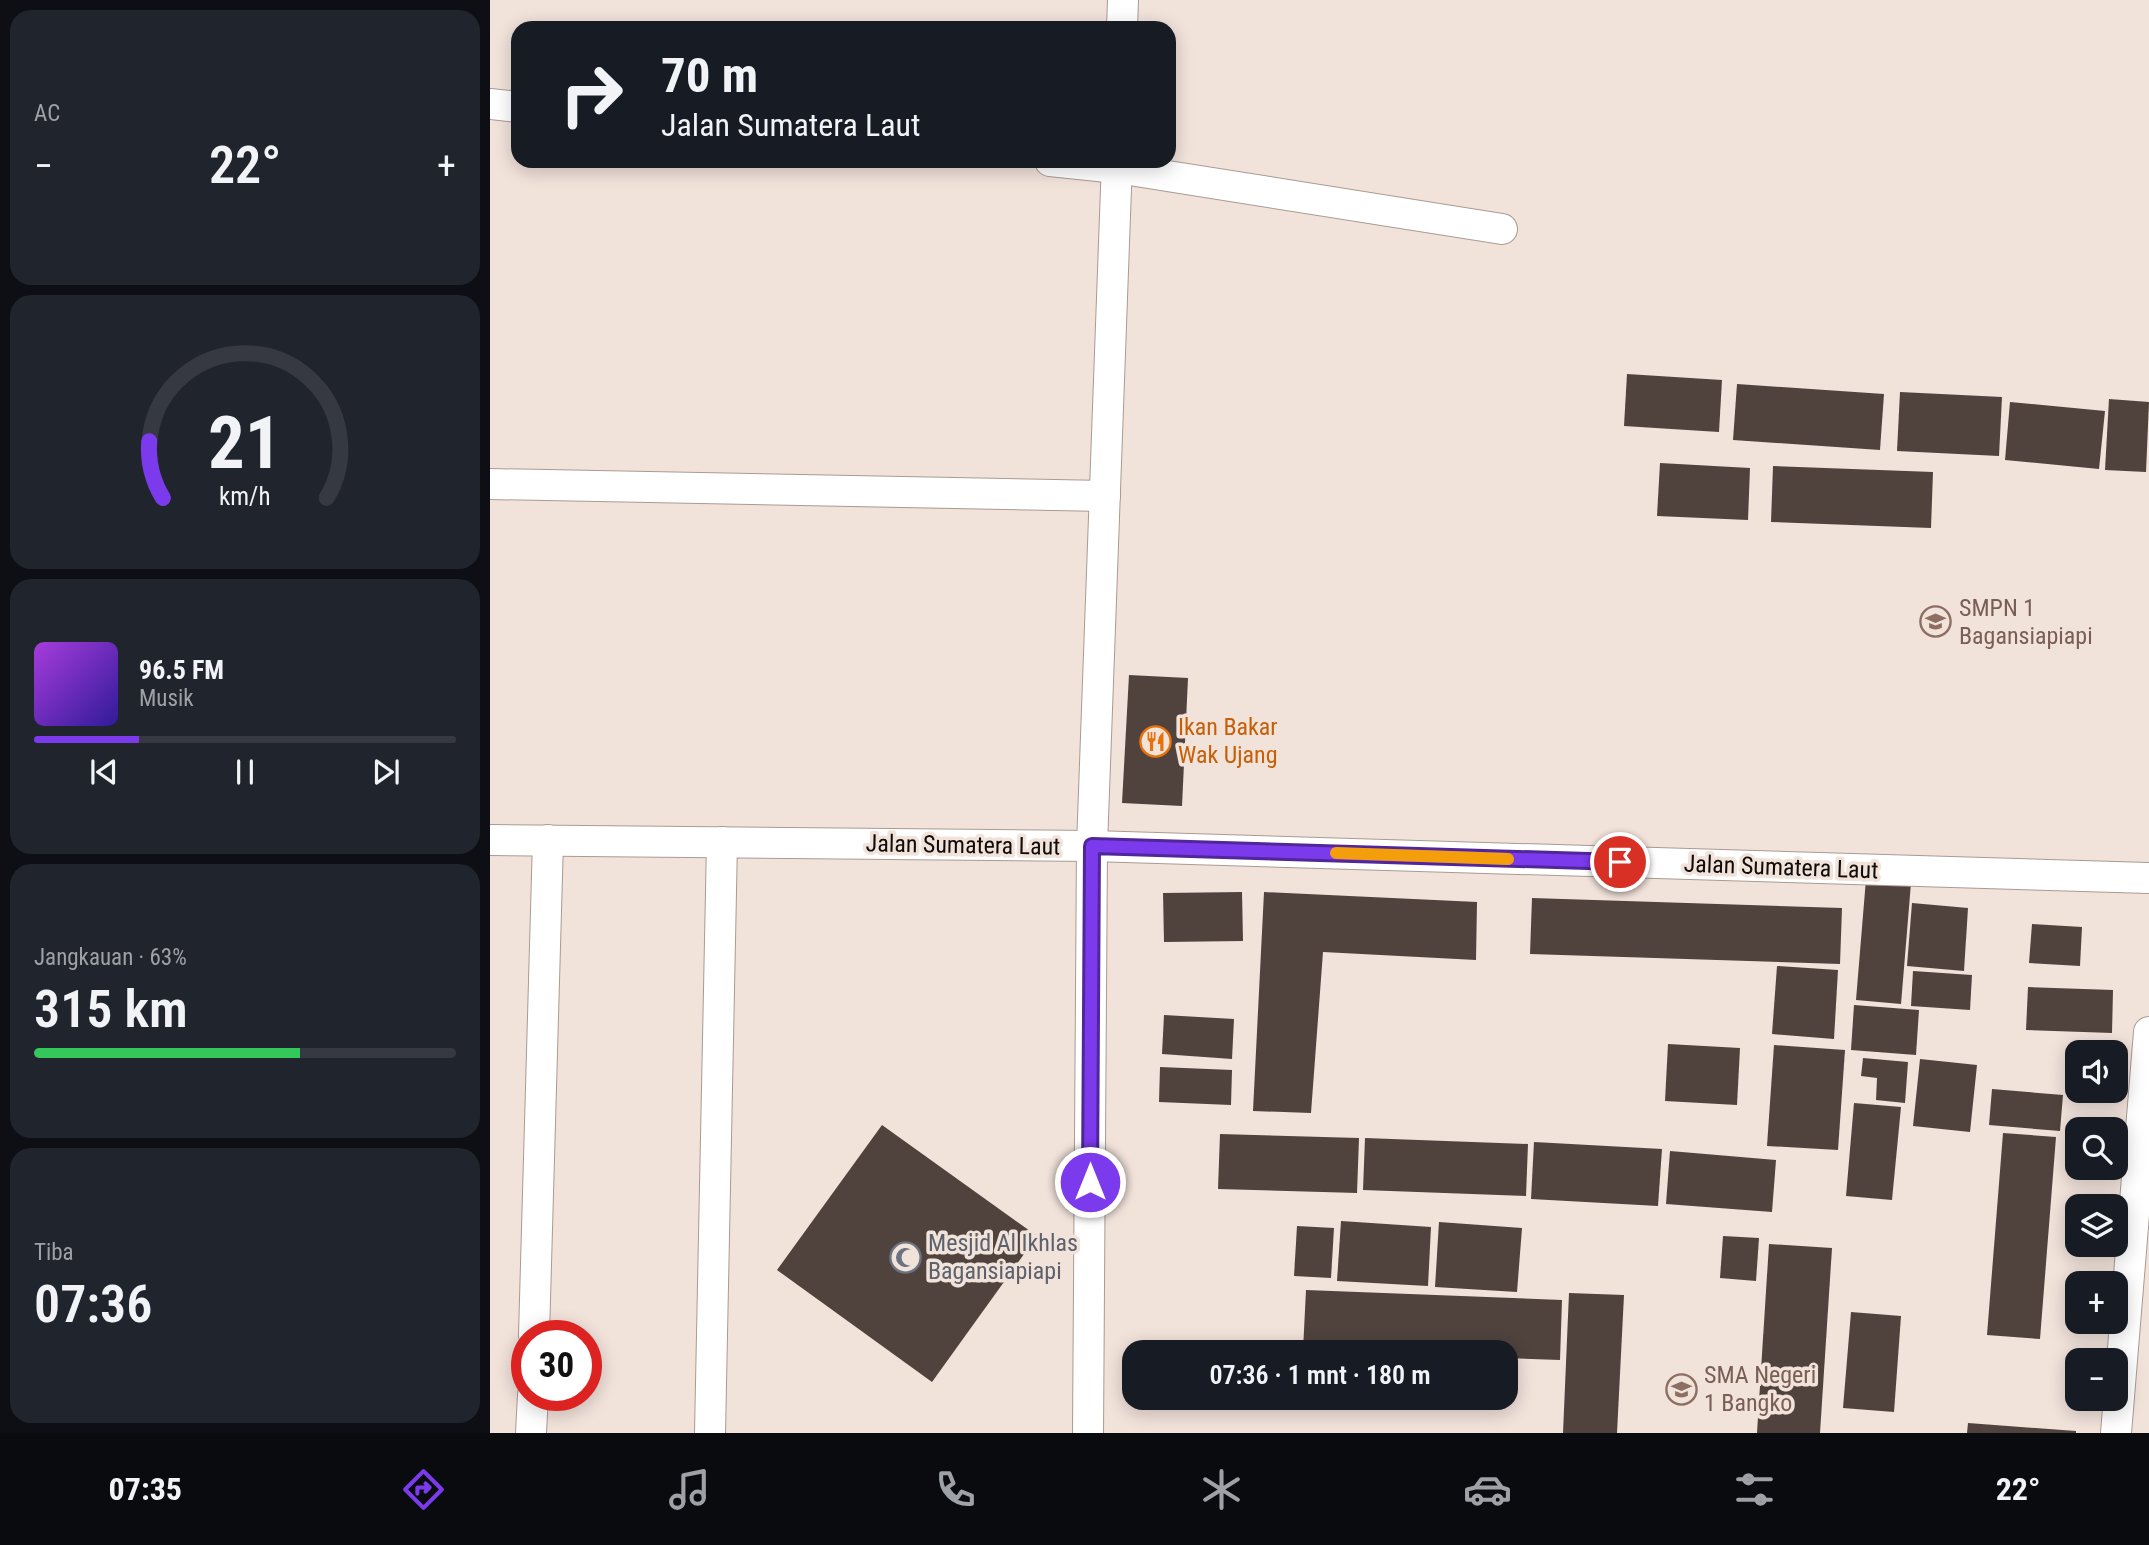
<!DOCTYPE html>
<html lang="id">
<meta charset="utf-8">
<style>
:root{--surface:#171b24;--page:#20242c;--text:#f1f3f6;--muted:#9ea1a6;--line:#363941;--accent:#7c3aed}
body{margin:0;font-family:"Roboto Condensed",sans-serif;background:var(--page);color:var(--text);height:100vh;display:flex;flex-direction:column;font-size:26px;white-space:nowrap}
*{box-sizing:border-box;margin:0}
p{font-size:23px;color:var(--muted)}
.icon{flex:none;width:38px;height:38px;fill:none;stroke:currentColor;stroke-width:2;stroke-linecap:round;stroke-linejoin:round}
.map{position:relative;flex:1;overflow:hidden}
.drawer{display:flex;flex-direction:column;gap:10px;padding:10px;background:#0d0f14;width:490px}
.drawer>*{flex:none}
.banner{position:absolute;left:21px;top:21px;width:665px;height:147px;border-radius:21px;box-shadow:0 4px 18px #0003;background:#171b24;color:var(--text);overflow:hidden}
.buttons{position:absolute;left:1575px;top:1040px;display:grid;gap:14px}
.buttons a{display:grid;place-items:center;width:63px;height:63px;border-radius:14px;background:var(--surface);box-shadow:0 4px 18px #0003;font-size:35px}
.speed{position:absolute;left:21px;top:1320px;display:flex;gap:14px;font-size:35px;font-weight:700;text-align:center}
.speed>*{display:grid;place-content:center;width:91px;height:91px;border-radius:50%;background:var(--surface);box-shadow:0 4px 18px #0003;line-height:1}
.speed .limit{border:10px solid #d22;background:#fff;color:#111}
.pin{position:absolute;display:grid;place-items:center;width:60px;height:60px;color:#fff;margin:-30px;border:4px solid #fff;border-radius:50%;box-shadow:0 2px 7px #0007}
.me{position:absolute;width:77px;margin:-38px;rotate:0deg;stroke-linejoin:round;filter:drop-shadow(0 0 5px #0008)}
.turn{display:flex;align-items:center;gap:24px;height:147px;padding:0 35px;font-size:32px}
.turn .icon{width:91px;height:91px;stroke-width:2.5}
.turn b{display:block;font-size:49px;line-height:60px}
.big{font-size:52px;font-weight:600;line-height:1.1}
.drawer .card{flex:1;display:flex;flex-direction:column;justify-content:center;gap:10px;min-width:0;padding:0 24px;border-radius:21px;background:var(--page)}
.drawer .dial{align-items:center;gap:0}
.dial svg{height:182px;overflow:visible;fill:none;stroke:var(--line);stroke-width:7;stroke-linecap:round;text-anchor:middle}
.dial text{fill:var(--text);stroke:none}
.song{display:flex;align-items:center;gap:21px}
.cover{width:84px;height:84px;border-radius:10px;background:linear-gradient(135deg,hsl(280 70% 55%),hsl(250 70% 35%))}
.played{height:7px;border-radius:4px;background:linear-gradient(90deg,var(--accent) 25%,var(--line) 25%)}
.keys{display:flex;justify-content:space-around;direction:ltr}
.heat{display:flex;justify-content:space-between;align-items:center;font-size:38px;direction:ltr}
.charge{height:10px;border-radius:5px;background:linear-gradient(90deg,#34c759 63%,var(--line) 0)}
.trip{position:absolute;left:632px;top:1340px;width:396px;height:70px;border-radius:21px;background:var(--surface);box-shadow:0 4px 18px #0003;font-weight:600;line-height:70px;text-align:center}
.dock{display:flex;height:112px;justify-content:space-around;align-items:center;background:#090b0e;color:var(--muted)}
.dock .icon{width:49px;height:49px}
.dock .current{color:var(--accent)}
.dock b{font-size:32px;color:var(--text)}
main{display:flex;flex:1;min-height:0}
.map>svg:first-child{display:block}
.building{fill:#50433e}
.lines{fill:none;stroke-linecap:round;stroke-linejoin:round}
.street-casing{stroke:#a99b93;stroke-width:32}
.street{stroke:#fff;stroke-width:30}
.route-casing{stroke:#51269a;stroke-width:18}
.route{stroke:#7c3aed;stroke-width:12}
.slow{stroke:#f59e0b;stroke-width:12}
.labels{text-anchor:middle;stroke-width:7;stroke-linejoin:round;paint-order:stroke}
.education-label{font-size:24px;fill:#785e54;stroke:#f1e2da;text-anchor:start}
.food-label{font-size:24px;fill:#c56008;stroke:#f1e2da;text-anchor:start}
.street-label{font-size:24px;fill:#100c09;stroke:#f1e2da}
.worship-label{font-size:24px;fill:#5b616d;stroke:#f1e2da;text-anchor:start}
</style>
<main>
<section class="drawer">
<div class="card"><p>AC</p>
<div class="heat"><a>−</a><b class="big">22°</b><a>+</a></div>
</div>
<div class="card dial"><svg viewBox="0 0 100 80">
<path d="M14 69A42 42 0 1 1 86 69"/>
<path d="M14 69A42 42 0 0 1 8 44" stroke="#7c3aed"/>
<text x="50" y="56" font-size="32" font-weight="700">21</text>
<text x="50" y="72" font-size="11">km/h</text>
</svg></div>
<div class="card">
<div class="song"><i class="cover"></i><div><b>96.5 FM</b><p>Musik</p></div></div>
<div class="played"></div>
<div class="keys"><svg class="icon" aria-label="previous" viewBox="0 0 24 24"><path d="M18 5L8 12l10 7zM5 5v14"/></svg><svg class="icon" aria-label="pause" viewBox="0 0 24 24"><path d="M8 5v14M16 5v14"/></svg><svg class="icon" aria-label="next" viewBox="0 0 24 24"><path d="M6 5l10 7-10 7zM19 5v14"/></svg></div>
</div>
<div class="card"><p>Jangkauan · 63%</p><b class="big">315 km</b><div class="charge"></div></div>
<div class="card"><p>Tiba</p><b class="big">07:36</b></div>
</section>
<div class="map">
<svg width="1659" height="1433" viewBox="0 0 1659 1433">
<rect width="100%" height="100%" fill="#f1e2da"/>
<!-- building -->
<g class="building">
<polygon points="1137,374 1232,380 1229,432 1134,426"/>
<polygon points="1247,384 1394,394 1390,450 1243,440"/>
<polygon points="1410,392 1512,397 1509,456 1407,451"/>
<polygon points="1619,399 1659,402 1656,472 1615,470"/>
<polygon points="1520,402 1615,411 1609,469 1515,460"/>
<polygon points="1170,463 1260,468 1258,520 1167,516"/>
<polygon points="1283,466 1443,472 1441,528 1281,522"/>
<polygon points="639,675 698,678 692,806 632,803"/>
<polygon points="1376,879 1421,883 1411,1004 1366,1000"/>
<polygon points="752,892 753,941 674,942 673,893"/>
<polygon points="774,892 987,902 986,960 833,952 821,1113 763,1111"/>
<polygon points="1042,898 1352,908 1350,964 1040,954"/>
<polygon points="1422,903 1478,908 1474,971 1417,966"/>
<polygon points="1542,924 1592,927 1590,966 1539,963"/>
<polygon points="1287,966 1348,970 1344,1039 1282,1034"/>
<polygon points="1423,971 1482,975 1480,1010 1421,1006"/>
<polygon points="1538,987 1623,990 1622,1033 1536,1030"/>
<polygon points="1364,1005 1429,1010 1426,1055 1361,1050"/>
<polygon points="674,1015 744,1019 742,1059 672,1054"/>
<polygon points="1178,1044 1250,1048 1247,1105 1175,1101"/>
<polygon points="1284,1045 1355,1050 1348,1150 1277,1146"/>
<polygon points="1373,1058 1418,1062 1415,1103 1386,1100 1387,1078 1371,1076"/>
<polygon points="1430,1059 1487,1065 1480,1132 1423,1126"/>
<polygon points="670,1067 742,1070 741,1105 669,1102"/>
<polygon points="1502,1089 1573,1095 1570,1131 1499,1125"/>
<polygon points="1364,1103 1411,1107 1402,1200 1356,1196"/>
<polygon points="392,1125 547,1236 442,1382 287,1270"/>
<polygon points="1513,1133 1566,1137 1550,1339 1497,1335"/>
<polygon points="730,1134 869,1138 867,1193 728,1189"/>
<polygon points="875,1138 1038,1144 1036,1196 873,1190"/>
<polygon points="1044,1142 1172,1149 1168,1206 1041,1199"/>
<polygon points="1180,1151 1286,1160 1282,1212 1176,1204"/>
<polygon points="851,1221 941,1227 938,1286 847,1281"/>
<polygon points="949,1222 1032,1228 1027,1292 945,1287"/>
<polygon points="807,1226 844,1228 841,1278 804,1276"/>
<polygon points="1233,1236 1269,1238 1266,1281 1230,1278"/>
<polygon points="1279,1244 1342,1248 1330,1433 1267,1433"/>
<polygon points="816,1290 1072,1300 1070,1360 1015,1358 1015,1353 813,1350"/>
<polygon points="1079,1293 1134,1295 1127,1433 1073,1433"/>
<polygon points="1361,1312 1411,1316 1404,1412 1353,1408"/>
<polygon points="1478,1423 1586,1431 1586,1433 1477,1433"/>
</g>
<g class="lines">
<defs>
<g id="street">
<polyline points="632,28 633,0"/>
<polyline points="0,104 28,107"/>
<polyline points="560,161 627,168 1012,229"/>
<polyline points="0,484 615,496"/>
<polyline points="0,840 602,846 1659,878"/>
<polyline points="44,1335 58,840"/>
<polyline points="41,1433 43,1395"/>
<polyline points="220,1433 232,842"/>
<polyline points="598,1433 602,846 627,161"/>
<polyline points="1626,1433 1659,1032"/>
</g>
</defs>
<!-- street casing -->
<use href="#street" class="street-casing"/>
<!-- street -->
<use href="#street" class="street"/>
</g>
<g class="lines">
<defs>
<polyline id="route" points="600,1182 602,846 1130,862"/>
</defs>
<!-- route casing -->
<use href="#route" class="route-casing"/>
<!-- route -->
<use href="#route" class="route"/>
<!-- slow -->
<polyline class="slow" points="846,853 1018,859"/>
</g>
<!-- icons -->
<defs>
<symbol id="school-ring" viewBox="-11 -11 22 22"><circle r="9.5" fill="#f1e2da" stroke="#8d6e63" stroke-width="1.5"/><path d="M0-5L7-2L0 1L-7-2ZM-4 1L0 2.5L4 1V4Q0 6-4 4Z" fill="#8d6e63"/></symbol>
<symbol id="restaurant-ring" viewBox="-11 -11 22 22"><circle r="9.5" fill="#f1e2da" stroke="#e8710a" stroke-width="1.5"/><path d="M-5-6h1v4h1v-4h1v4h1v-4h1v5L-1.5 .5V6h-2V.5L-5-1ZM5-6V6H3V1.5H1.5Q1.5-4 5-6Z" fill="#e8710a"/></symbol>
<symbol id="mosque-ring" viewBox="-11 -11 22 22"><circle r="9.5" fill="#f1e2da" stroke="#6b7280" stroke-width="1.5"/><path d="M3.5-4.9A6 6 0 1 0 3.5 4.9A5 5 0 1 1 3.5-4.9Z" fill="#6b7280"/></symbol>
</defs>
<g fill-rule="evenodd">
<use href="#school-ring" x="1428" y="604" width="35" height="35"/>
<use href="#restaurant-ring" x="648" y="724" width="35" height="35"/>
<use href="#mosque-ring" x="398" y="1240" width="35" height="35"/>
<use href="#school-ring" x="1174" y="1372" width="35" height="35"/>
</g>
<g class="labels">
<!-- education labels -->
<g class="education-label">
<text x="1469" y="616">SMPN 1<tspan x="1469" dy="28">Bagansiapiapi</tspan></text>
<text x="1214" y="1383">SMA Negeri<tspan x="1214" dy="28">1 Bangko</tspan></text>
</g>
<!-- food labels -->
<g class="food-label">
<text x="688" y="735">Ikan Bakar<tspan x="688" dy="28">Wak Ujang</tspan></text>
</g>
<!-- street labels -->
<g class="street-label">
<text transform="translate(473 845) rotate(1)" y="8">Jalan Sumatera Laut</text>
<text transform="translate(1291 867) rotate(2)" y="8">Jalan Sumatera Laut</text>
</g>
<!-- worship labels -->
<g class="worship-label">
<text x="438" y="1251">Mesjid Al Ikhlas<tspan x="438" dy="28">Bagansiapiapi</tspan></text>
</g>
</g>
</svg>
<div class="buttons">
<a><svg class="icon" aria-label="sound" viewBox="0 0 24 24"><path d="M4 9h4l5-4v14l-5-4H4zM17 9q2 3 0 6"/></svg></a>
<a><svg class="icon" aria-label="search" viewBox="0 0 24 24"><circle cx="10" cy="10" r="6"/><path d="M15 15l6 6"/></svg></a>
<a><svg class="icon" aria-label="layers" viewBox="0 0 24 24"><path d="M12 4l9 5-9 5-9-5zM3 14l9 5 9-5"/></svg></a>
<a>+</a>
<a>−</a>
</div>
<div class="speed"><div class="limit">30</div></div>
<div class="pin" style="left:1130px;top:862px;background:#d93025"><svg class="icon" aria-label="arrive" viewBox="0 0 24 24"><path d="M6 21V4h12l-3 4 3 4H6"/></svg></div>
<svg class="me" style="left:600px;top:1182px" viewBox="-20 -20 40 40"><circle r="17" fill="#7c3aed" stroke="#fff" stroke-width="3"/><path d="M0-11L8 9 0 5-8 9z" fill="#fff"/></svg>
<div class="trip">07:36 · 1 mnt · 180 m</div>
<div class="banner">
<div class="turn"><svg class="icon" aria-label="right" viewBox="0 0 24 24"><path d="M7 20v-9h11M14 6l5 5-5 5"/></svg><div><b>70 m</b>Jalan Sumatera Laut</div></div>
</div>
</div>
</main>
<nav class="dock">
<b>07:35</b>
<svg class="icon current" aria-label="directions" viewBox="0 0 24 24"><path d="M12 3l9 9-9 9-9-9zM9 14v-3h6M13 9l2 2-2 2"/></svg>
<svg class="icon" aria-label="music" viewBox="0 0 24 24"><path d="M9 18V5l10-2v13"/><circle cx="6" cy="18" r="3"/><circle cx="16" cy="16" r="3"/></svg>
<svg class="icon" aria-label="phone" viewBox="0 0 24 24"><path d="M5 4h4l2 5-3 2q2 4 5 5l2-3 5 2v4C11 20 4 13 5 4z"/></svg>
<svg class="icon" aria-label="climate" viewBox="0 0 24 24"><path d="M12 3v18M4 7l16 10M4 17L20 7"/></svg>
<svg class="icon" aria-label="car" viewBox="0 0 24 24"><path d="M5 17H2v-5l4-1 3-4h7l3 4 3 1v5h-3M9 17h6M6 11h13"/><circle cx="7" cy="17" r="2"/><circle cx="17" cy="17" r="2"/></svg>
<svg class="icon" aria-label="filters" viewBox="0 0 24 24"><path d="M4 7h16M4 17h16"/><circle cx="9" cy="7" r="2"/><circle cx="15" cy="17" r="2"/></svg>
<b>22°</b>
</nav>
